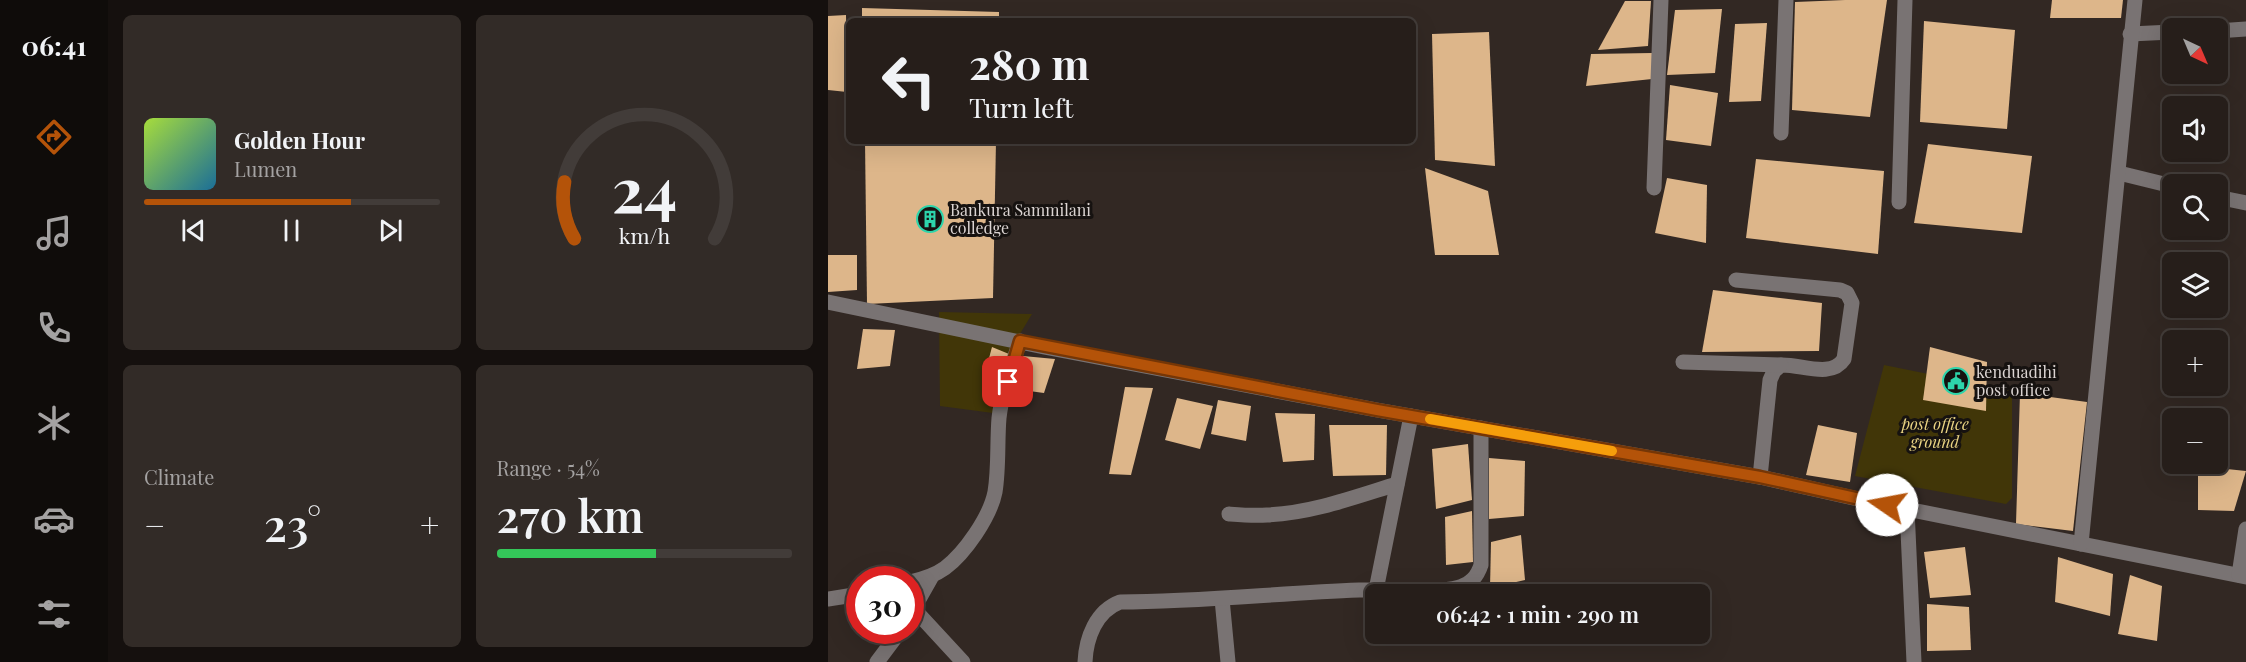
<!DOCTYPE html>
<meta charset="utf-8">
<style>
:root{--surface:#261e1a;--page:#322b27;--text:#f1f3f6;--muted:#a4a2a2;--line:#423c39;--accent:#b45309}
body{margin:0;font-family:"Playfair Display",serif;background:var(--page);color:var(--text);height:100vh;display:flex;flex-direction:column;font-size:22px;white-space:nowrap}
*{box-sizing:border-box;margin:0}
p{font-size:20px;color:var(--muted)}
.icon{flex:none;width:33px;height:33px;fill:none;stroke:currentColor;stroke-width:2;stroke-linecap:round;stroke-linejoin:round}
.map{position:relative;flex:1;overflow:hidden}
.panel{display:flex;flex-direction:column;gap:15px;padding:15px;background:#15100e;width:720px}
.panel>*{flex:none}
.guide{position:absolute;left:18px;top:18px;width:570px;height:126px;border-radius:9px;box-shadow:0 6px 24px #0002,0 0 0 2px var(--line);background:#261e1a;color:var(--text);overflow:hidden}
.needle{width:39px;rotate:136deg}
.tools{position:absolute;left:1334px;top:18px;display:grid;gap:12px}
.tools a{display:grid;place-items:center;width:66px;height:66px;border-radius:9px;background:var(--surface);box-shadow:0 6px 24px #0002,0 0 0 2px var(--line);font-size:30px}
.speed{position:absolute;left:18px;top:566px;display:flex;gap:12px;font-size:30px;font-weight:700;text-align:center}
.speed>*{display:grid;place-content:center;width:78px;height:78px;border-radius:50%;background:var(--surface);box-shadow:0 6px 24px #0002,0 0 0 2px var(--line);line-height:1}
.speed .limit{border:9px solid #d22;background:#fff;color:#111}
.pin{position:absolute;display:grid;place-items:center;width:51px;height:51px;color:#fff;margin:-26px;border-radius:12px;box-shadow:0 3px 9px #0006}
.me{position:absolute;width:66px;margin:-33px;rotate:282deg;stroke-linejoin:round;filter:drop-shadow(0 0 4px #0008)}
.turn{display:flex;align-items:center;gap:21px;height:126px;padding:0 24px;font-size:27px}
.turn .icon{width:78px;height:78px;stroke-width:2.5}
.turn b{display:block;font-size:42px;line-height:51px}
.big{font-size:45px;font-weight:600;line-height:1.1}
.panel .widget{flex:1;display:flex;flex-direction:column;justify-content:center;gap:9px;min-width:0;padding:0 21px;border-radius:9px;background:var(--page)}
.panel .dial{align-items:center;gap:0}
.dial svg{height:156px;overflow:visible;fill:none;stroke:var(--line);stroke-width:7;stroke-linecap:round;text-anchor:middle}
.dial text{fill:var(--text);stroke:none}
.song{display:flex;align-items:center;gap:18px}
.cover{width:72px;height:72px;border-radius:9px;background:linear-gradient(135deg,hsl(80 70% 55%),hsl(200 70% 35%))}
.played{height:6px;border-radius:3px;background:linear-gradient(90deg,var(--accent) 70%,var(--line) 70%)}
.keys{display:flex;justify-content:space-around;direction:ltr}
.heat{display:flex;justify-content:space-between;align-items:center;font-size:33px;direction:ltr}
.charge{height:9px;border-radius:4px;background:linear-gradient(90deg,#34c759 54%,var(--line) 0)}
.panel .tiles{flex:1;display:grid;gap:15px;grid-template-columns:repeat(2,1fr)}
.trip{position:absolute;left:537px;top:584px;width:345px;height:60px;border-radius:9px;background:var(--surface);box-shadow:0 6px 24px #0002,0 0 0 2px var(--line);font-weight:600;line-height:60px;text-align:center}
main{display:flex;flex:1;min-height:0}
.dock{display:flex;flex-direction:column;width:108px;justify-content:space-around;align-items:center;background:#0f0c0a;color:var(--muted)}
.dock .icon{width:42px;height:42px}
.dock .on{color:var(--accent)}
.dock b{font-size:27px;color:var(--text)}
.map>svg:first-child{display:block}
.green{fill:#413608}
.building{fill:#ddb68a}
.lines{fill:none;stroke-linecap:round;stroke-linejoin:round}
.minor{stroke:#797373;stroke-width:15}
.route-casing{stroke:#753606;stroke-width:15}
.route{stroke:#b45309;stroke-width:10}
.slow{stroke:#f59e0b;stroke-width:10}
.labels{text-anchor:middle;stroke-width:6;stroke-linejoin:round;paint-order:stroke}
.poi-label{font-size:16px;fill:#dbd4d2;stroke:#161210;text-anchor:start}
.park-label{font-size:16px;font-style:italic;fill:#ead483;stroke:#161210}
</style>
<main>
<nav class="dock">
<b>06:41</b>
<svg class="icon on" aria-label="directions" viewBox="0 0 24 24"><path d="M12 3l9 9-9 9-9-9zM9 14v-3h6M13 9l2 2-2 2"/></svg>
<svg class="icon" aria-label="music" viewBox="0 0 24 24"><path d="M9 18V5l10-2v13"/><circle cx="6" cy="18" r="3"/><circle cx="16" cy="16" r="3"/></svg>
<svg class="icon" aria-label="phone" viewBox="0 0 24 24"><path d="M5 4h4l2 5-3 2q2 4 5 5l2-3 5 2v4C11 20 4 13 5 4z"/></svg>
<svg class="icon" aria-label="climate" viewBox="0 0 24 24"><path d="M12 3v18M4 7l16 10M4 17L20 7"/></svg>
<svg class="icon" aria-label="car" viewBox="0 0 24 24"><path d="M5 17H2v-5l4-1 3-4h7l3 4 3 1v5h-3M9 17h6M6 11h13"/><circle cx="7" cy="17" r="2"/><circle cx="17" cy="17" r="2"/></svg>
<svg class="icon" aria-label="filters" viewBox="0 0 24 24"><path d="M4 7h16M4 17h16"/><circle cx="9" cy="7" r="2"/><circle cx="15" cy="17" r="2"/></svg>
</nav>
<section class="panel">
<div class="tiles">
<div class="widget">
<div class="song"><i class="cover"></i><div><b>Golden Hour</b><p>Lumen</p></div></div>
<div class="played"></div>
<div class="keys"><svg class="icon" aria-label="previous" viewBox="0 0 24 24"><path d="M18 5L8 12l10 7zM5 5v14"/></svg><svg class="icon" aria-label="pause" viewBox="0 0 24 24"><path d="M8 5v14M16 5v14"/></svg><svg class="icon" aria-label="next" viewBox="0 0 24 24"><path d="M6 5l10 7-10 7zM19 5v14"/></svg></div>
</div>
<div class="widget dial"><svg viewBox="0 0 100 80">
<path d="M14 69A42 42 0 1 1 86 69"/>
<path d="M14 69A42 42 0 0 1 9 40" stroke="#b45309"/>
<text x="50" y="56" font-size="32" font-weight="700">24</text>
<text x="50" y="72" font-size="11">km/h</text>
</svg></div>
<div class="widget"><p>Climate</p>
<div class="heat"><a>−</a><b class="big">23°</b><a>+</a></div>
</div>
<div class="widget"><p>Range · 54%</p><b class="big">270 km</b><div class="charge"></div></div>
</div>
</section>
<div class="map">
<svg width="1418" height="662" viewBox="0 0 1418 662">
<rect width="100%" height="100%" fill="#322823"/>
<!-- green -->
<g class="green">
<polygon points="111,312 204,314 184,347 165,413 112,406"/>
<polygon points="1056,365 1184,391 1184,498 1178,504 1027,476"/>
</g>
<!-- building -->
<g class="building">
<polygon points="1017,0 1059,0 1042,117 964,110 967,2"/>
<polygon points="1224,0 1295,0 1293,18 1222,18"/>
<polygon points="797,1 823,1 820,46 770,50"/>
<polygon points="34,8 171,12 171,21 34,21"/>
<polygon points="894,9 887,73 839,75 847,10"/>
<polygon points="18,15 19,92 0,90 0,16"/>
<polygon points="1096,21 1187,30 1179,129 1092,122"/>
<polygon points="939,23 933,101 901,102 907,24"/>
<polygon points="661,32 667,166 607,160 604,34"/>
<polygon points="824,53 824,79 758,86 763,54"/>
<polygon points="842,85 890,93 883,146 838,140"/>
<polygon points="37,141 168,141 165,298 39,304"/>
<polygon points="1100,144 1204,156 1194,233 1086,223"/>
<polygon points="928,159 1056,171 1050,254 918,238"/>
<polygon points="597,168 660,191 671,255 607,255"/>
<polygon points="839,178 879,185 878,243 827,233"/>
<polygon points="0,255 29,255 29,290 0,292"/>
<polygon points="885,290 994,303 991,351 874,352"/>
<polygon points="35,329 67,330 62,366 29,369"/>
<polygon points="164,347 181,354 178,369 160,362"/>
<polygon points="1102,347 1159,362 1158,411 1095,400"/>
<polygon points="195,356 227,359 216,393 186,389"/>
<polygon points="297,387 325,388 303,475 281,474"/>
<polygon points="1192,393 1259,402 1245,531 1188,524"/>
<polygon points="349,398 385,406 372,449 337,440"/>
<polygon points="390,400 423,406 418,441 383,434"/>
<polygon points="447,413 487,414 486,460 455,462"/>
<polygon points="501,425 559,425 558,475 505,476"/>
<polygon points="990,425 1029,433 1022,482 978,475"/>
<polygon points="640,444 644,500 608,509 604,449"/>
<polygon points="661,458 697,461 696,516 661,519"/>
<polygon points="1370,466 1418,471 1406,511 1370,510"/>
<polygon points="644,511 645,562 618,565 617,517"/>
<polygon points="693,535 697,580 662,588 663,542"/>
<polygon points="1137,547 1143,595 1102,598 1096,552"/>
<polygon points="1230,557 1285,574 1282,616 1227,602"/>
<polygon points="1302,575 1334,586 1329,641 1290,634"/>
<polygon points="1099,604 1141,607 1143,650 1099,651"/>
</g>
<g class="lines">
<!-- minor -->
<g class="minor">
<polyline points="1389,31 1418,29"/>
<polyline points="1302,34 1344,32"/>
<polyline points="953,133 958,0"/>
<polyline points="1291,173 1344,186"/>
<polyline points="826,188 833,0"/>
<polyline points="1389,197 1418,203"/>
<polyline points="1071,202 1077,0"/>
<path d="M908,280L1012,290L1019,293L1024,303L1016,359C1003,379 973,364 953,365L946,371L942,380L932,477"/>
<polyline points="0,302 216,347 549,410 932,477 1039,501 1418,577"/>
<polyline points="855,362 953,365"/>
<polyline points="1079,509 1086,662"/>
<path d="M401,514C414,515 426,516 439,515C484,513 527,497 569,484"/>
<polyline points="1253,544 1307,0"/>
<polyline points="1411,575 1418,529"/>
<path d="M82,582C95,579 106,576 117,568C137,553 162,517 167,492C171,467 169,442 171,418C174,392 184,366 192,341"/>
<polyline points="548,590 583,416"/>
<polyline points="0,599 32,594"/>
<polyline points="394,599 400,662"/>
<polyline points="86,609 135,662"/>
<polyline points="82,615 104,576"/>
<polyline points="49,662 73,630"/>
<path d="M257,662C258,638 268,611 292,602C372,602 451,593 531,590C561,589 604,595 632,587C643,583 649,577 653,565V428"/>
</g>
</g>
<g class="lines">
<defs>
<polyline id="route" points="180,382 192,341 549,410 932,477 1059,505"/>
</defs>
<!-- route casing -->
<use href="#route" class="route-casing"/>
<!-- route -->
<use href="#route" class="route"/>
<!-- slow -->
<polyline class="slow" points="602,419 784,451"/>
</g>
<!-- icons -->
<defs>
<symbol id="building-ring" viewBox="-11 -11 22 22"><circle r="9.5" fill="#161210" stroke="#2dd5ab" stroke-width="1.5"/><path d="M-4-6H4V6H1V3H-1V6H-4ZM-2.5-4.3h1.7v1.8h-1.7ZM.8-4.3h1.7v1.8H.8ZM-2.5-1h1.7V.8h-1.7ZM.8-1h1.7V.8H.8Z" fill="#2dd5ab"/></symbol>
<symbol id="civic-ring" viewBox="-11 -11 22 22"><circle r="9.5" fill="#161210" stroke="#2dd5ab" stroke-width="1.5"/><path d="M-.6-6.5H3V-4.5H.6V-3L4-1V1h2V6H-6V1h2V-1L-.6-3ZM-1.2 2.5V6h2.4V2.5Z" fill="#2dd5ab"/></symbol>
</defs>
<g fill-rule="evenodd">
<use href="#building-ring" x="87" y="204" width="30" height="30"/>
<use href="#civic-ring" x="1113" y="366" width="30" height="30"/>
</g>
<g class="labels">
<!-- poi labels -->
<g class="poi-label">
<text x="122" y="216">Bankura Sammilani<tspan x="122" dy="18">colledge</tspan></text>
<text x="1148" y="378">kenduadihi<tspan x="1148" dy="18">post office</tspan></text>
</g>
<!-- park labels -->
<g class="park-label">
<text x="1107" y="430">post office<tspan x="1107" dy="18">ground</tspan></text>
</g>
</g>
</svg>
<div class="tools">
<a><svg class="needle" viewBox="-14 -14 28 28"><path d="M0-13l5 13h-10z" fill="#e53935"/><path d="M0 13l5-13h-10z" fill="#a4a2a2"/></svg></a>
<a><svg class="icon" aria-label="sound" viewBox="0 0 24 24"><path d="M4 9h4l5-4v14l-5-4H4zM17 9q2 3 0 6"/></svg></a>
<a><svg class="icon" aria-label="search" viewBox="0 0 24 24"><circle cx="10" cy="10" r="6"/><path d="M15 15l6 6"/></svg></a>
<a><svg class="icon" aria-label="layers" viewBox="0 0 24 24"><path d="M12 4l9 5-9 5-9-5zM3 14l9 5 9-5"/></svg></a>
<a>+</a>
<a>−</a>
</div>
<div class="speed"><div class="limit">30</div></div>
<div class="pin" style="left:180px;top:382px;background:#d93025"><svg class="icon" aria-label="arrive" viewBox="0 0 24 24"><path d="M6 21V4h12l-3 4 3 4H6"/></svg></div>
<svg class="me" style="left:1059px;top:505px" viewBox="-20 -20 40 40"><circle r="19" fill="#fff"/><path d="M0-13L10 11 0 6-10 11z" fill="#b45309"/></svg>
<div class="trip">06:42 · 1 min · 290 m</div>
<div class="guide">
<div class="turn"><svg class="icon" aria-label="left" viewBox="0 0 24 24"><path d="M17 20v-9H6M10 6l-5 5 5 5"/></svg><div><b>280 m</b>Turn left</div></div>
</div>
</div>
</main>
